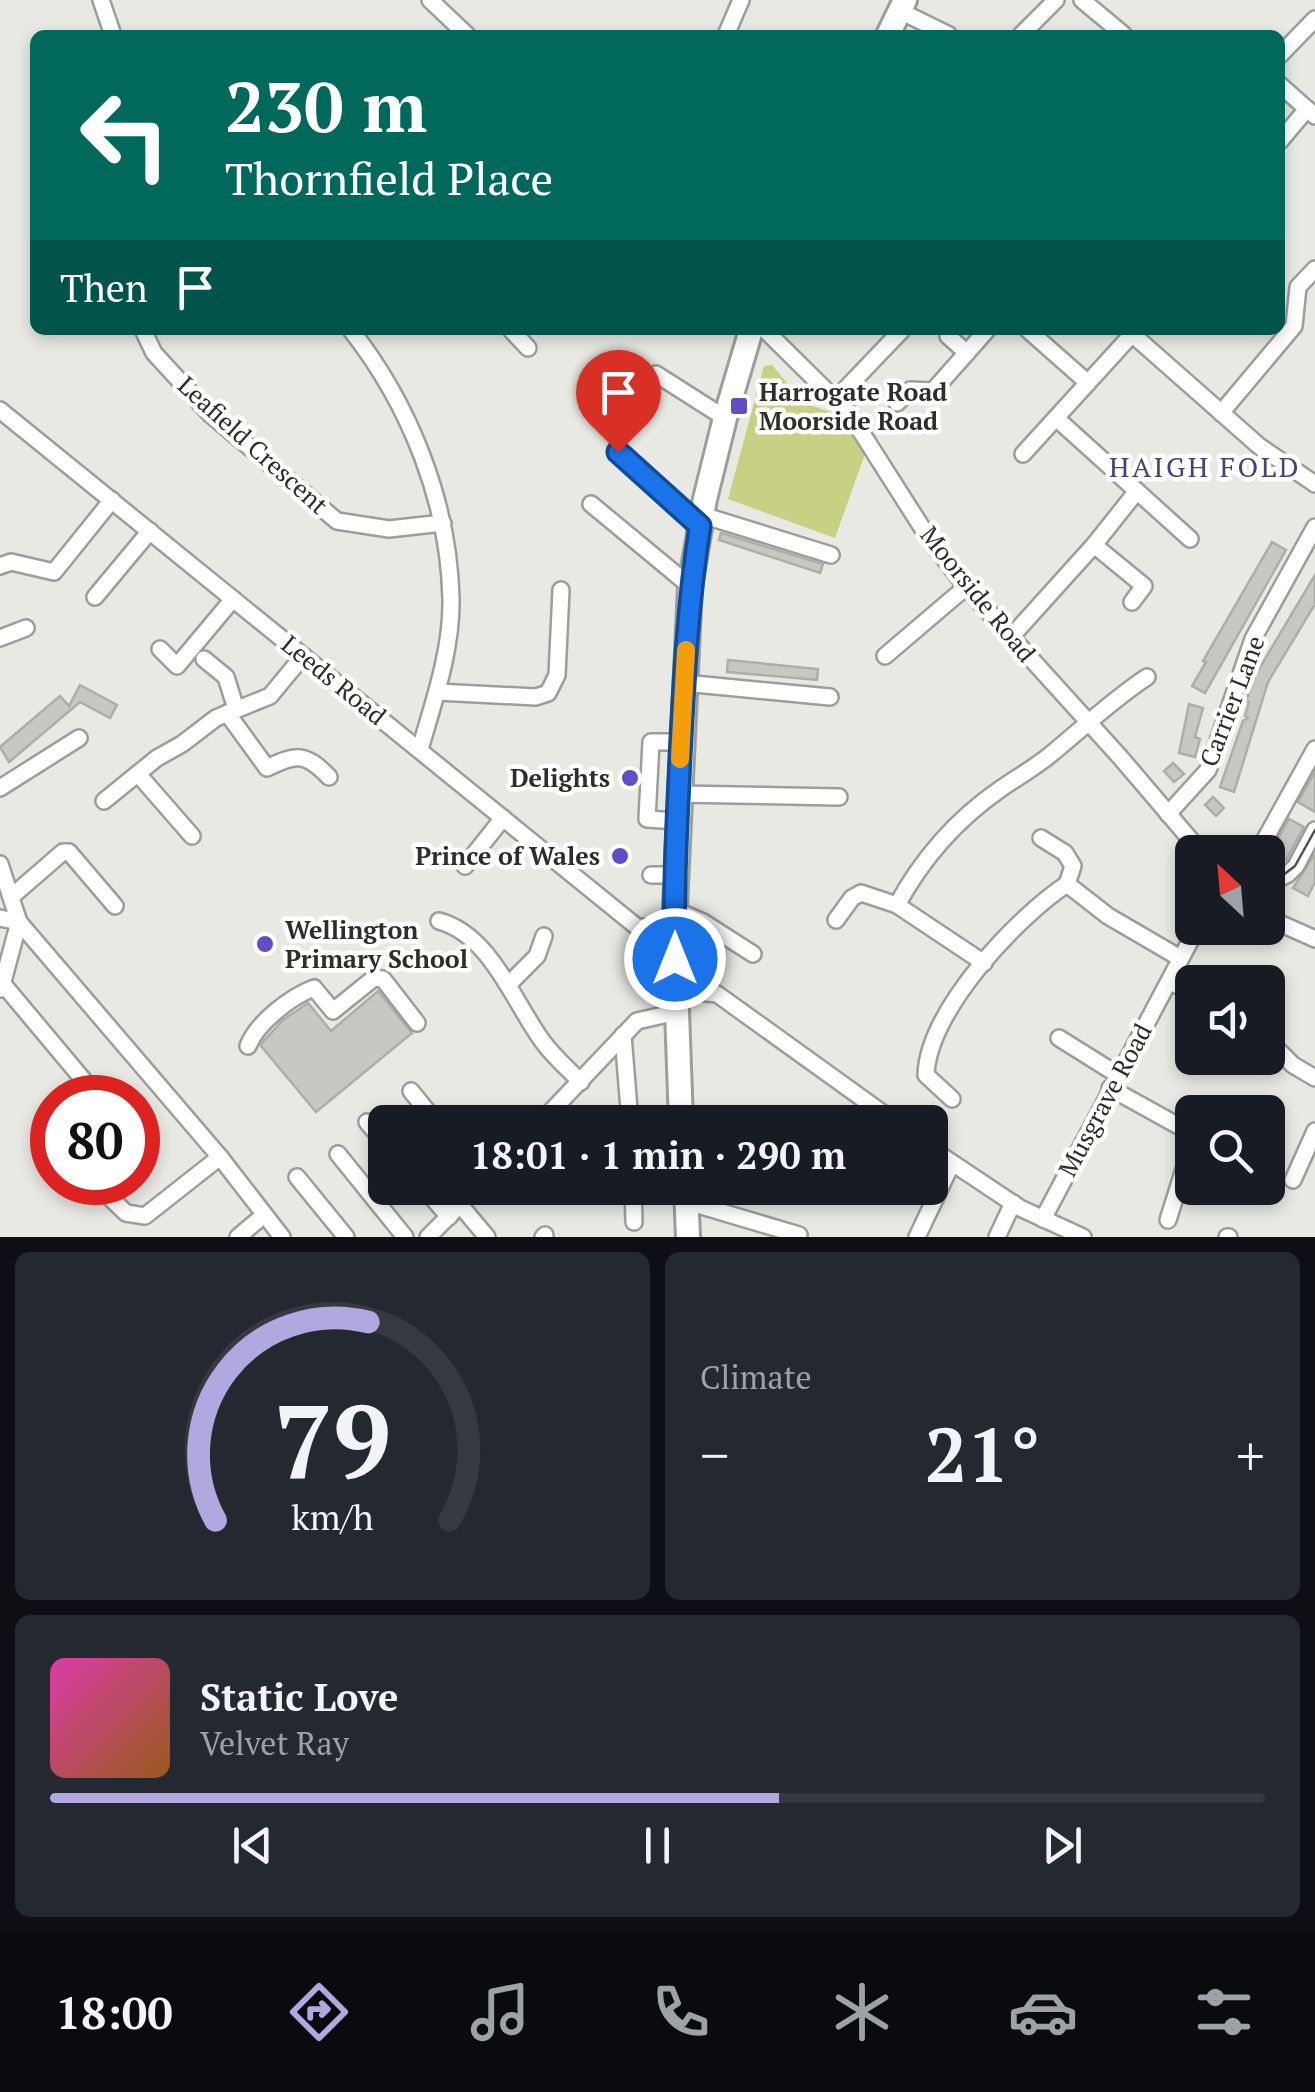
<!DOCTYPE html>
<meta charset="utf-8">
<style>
:root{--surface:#171b24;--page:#242831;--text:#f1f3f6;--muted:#9ea1a6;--line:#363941;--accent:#b1a8e0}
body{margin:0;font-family:"PT Serif",serif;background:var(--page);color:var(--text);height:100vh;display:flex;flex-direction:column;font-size:38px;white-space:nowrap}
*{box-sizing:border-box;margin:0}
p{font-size:32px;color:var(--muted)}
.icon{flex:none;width:55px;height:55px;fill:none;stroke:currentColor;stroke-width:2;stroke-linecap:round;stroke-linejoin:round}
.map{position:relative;height:1237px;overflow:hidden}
.drawer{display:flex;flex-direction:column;gap:15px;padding:15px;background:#0d0f14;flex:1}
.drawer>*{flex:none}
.top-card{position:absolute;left:30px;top:30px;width:1255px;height:305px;border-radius:15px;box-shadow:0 5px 15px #0003;background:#00695c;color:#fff;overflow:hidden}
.needle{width:65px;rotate:334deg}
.fabs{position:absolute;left:1175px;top:835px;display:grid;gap:20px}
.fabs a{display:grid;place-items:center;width:110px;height:110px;border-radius:15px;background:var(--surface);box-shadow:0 5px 15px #0003;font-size:50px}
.speed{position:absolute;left:30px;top:1075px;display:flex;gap:20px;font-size:50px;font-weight:700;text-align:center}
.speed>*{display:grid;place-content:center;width:130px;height:130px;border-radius:50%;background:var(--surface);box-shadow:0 5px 15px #0003;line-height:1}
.speed .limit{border:15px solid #d22;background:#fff;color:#111}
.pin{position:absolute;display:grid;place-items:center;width:85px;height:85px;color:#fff;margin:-102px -42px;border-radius:50% 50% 50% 0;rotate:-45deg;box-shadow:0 0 10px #0007}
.pin .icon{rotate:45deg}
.me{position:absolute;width:110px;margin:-55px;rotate:0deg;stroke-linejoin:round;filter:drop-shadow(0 0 8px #0008)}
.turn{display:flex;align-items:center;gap:35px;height:210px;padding:0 30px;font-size:45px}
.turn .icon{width:130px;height:130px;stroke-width:2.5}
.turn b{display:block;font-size:70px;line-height:85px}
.then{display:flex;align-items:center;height:95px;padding:0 30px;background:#0003;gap:20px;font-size:38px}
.big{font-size:75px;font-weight:700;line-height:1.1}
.drawer .tile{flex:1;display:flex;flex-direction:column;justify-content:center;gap:15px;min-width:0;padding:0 35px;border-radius:15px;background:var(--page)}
.drawer .dial{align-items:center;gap:0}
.dial svg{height:260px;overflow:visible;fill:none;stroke:var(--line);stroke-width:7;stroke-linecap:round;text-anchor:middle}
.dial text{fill:var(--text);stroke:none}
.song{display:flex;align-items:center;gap:30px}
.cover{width:120px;height:120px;border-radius:15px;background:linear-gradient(135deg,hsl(320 70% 55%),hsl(30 70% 35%))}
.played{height:10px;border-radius:5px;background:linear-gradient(90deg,var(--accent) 60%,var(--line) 60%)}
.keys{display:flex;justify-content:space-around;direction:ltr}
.heat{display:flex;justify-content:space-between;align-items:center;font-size:55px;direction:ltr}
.drawer .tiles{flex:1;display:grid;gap:15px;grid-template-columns:1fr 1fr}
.tile:last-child{grid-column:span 2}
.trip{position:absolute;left:368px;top:1105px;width:580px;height:100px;border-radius:15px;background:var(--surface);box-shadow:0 5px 15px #0003;font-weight:700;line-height:100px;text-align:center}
.menu{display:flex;height:160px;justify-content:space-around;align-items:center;background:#090b0e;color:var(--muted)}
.menu .icon{width:70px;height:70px}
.menu .on{color:var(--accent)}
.menu b{font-size:45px;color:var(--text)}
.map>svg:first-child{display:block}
.green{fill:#c7d083}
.building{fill:#c7c8c2;stroke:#adaea8;stroke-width:2.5}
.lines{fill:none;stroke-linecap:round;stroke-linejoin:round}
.minor-casing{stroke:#9d9e99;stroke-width:20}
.highway-casing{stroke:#9d9e99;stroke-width:28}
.minor{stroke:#fff;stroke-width:15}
.highway{stroke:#fff;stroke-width:22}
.tram{stroke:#51514e;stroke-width:2.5}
.route-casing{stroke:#114b97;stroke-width:25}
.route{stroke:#1a73e8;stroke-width:18}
.slow{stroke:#f59e0b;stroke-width:18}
.poi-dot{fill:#624dc6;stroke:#fffffe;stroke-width:4}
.labels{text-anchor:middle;stroke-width:9;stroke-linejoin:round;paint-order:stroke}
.poi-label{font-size:25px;font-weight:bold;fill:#2d2d2b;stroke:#fffffe;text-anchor:start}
.street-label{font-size:25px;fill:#2d2d2b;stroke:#fffffe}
.neighbourhood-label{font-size:28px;letter-spacing:2.5px;fill:#47417e;stroke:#fffffe}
</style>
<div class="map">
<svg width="1315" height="1237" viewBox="0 0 1315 1237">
<rect width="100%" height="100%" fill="#e8e9e3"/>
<!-- green -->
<polygon class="green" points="772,365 805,404 838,414 865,454 835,538 728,499 764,366"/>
<!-- building -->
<g class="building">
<polygon points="721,533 823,564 820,573 719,540"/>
<polygon points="1272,542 1286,550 1205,693 1192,686 1206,662 1203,661"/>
<polygon points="1315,575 1315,604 1268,682 1234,792 1220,787 1243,721 1248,718 1245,716 1249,702 1246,701 1256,674"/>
<polygon points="728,660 818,669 817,680 727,672"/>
<polygon points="80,685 117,705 110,718 80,702 9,762 0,747 60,696 69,706"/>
<polygon points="1189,704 1203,708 1195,737 1200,739 1195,757 1179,753"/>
<polygon points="1173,763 1184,774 1174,782 1164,771"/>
<polygon points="1315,772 1315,812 1298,802"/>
<polygon points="1213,797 1224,808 1216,816 1205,805"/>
<polygon points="1289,819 1304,827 1286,860 1271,851"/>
<polygon points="1315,854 1315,882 1308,896 1293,888"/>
<polygon points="378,991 412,1033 316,1112 261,1046 262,1043 283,1020 308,1003 331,1031"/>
</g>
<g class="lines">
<defs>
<g id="minor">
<polyline points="101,0 113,35"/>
<polyline points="430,0 467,35"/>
<polyline points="1082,0 1124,35"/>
<polyline points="900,11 949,35"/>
<polyline points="726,35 741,0"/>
<polyline points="1021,35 1056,0"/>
<polyline points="1280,55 1315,19"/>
<polyline points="1280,85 1315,116"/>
<polyline points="1280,141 1307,109"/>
<polyline points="143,330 154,353 210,414 337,521 389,529 443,523"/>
<path d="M351,330C410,405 449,503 451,599C452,649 434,701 420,749"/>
<polyline points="511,330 528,348"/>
<polyline points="765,330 849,413 928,537 966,587 1120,757 1201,852"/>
<polyline points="1028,330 1088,383"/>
<polyline points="1132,334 1259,446 1315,484"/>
<polyline points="948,336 967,353"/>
<polyline points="656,374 725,418"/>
<polyline points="836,399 902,330"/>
<polyline points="897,403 910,390 933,391 987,330"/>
<polyline points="0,410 637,927 674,928"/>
<polyline points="1221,413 1294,326 1298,287 1315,269"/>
<polyline points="1056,418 1190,539"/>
<polyline points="617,453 700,526"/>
<polyline points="1023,454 1136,330"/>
<polyline points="591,504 690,586"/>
<polyline points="702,515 831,555"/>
<polyline points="1094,545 1144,586 1132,602"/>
<polyline points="0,566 11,562 54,572 112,500"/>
<polyline points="95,597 150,531"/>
<polyline points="1011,637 1094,545 1137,491"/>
<polyline points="0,638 26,628"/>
<polyline points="160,649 177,666 233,599"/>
<polyline points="885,656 966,587"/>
<polyline points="204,659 226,677 236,709"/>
<polyline points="684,683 830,697"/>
<polyline points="437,692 536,697 548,693 557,675 561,590"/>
<path d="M227,713L267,768C296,754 305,752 329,777"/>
<polyline points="138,774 192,836"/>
<polyline points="0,788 79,738"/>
<polyline points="678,794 839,797"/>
<polyline points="104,801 157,758 182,744 216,718 270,696 303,656"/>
<polyline points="1168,814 1208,770 1253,639 1315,527"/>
<polyline points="677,821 647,819 651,742 681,742"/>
<polyline points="1041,838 1065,853 1073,866 1067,884"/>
<polyline points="1258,852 1315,749"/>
<polyline points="0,864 19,922 1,989"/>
<polyline points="465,866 503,818"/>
<polyline points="651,875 676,875"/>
<polyline points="1268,875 1278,879 1288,874 1296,866 1315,830"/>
<polyline points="11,897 63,852 69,852 115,906"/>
<polyline points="675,910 703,922 753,954"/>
<polyline points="0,918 19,922 220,1157 282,1237"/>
<polyline points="1268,918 1315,939"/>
<polyline points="836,920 852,898 861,893 897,905"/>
<path d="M439,921C491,935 514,1003 543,1042C554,1057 568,1069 581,1082"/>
<path d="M984,963L897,905C922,859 956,820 999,790C1016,778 1034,768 1050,755C1083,728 1112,700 1147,677"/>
<polyline points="1169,981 1192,993"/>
<polyline points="3,984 91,1089"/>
<polyline points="509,984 537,956 544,936"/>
<polyline points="676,990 717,994 895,1122"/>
<polyline points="623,1035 630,1122"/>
<polyline points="1059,1038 1118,1075"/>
<polyline points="1268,1040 1293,1065 1315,1078"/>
<path d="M248,1046C257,1023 290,997 314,988L333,1011L374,978L383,979L417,1023"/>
<polyline points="1110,1088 1184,1129 1192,1144 1168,1220"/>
<polyline points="411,1091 436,1122"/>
<path d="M952,1099L926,1075C928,1011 1016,918 1067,884L1108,916L1180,958"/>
<polyline points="367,1122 385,1143"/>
<polyline points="541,1122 637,1021 677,1012"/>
<polyline points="930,1148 1020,1208 1083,1237"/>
<polyline points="338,1154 405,1237"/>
<polyline points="297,1177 346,1237"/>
<polyline points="1293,1180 1315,1131"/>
<polyline points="95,1183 126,1213 145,1216 220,1157"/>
<polyline points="424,1188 449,1217"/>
<polyline points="633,1188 634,1222"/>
<polyline points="688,1202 799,1235"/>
<polyline points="461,1206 487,1237"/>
<polyline points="1043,1219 1197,928"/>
<polyline points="238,1237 264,1215"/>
<polyline points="428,1237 477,1188"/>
<polyline points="543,1237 545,1235"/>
<polyline points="917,1237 952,1163"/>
<polyline points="997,1237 1013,1203"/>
<polyline points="1227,1237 1229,1237"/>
</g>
<g id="highway">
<polyline points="888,35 905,0"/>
<polyline points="681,1122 674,928 690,586 705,499 725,418 751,330"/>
<polyline points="686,1188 688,1237"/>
</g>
</defs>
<!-- minor casing -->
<use href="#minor" class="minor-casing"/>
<!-- highway casing -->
<use href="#highway" class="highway-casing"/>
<!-- minor -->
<use href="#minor" class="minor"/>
<!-- highway -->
<use href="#highway" class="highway"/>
<!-- tram -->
<polyline class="tram" points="1268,875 1278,879 1295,866 1315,830"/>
</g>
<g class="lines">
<defs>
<path id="route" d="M618,452L700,526C688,602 684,679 680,757C677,824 673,892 675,959"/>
</defs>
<!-- route casing -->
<use href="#route" class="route-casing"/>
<!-- route -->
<use href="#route" class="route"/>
<!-- slow -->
<polyline class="slow" points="680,759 686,650"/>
</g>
<!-- markers -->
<g class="poi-dot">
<rect x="729" y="396" width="20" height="20" rx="5"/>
<circle cx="630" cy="778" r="10"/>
<circle cx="620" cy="856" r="10"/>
<circle cx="265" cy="944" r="10"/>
</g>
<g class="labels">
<!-- poi labels -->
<g class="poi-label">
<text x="759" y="401">Harrogate Road<tspan x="759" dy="29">Moorside Road</tspan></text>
<text x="610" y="787" text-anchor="end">Delights</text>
<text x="600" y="865" text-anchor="end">Prince of Wales</text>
<text x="285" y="939">Wellington<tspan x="285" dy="29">Primary School</tspan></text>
</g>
<!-- street labels -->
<g class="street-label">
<text transform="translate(253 445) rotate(42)" y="9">Leafield Crescent</text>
<text transform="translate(978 594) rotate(51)" y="9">Moorside Road</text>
<text transform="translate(334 680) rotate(39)" y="9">Leeds Road</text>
<text transform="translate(1232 701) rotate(-69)" y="9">Carrier Lane</text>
<text transform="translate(1105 1100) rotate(-62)" y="9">Musgrave Road</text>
</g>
<!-- neighbourhood labels -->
<g class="neighbourhood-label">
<text x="1205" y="477">HAIGH FOLD</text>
</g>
</g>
</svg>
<div class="fabs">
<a><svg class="needle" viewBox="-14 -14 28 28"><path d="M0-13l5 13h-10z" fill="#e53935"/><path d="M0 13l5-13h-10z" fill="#9ea1a6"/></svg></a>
<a><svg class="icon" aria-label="sound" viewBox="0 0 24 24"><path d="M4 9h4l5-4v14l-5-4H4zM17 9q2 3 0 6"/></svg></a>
<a><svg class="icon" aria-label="search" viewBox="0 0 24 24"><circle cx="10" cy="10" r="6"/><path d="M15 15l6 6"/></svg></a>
</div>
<div class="speed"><div class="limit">80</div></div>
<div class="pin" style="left:618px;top:452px;background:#d93025"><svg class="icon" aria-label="arrive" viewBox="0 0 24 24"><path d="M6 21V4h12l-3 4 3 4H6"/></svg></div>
<svg class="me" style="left:675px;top:959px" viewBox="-20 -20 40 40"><circle r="17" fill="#1a73e8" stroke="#fff" stroke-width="3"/><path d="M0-11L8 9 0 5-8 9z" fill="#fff"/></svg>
<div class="trip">18:01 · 1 min · 290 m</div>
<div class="top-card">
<div class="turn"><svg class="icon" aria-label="left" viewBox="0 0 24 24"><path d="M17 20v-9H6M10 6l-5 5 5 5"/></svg><div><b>230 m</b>Thornfield Place</div></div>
<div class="then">Then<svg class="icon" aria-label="arrive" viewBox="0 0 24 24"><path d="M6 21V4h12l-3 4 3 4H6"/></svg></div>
</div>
</div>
<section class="drawer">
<div class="tiles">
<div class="tile dial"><svg viewBox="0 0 100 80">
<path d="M14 69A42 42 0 1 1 86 69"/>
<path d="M14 69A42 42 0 0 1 61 8" stroke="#b1a8e0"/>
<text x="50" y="56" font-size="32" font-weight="700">79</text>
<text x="50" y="72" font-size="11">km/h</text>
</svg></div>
<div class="tile"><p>Climate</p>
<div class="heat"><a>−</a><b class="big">21°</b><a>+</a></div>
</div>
<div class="tile">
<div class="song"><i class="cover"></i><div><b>Static Love</b><p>Velvet Ray</p></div></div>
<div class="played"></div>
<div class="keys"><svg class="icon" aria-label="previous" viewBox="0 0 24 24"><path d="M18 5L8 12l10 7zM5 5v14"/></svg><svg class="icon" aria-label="pause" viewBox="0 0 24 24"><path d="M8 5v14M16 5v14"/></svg><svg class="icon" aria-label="next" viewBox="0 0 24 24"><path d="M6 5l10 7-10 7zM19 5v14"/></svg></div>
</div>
</div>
</section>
<nav class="menu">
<b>18:00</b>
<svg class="icon on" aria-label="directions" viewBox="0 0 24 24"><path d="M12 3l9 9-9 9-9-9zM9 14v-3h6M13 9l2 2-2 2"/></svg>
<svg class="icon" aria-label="music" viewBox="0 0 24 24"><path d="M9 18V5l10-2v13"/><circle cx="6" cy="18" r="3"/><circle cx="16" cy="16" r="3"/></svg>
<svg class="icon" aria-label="phone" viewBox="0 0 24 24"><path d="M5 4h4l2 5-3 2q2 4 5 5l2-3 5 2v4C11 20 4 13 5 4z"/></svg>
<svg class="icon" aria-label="climate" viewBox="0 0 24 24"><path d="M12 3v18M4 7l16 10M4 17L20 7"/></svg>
<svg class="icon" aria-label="car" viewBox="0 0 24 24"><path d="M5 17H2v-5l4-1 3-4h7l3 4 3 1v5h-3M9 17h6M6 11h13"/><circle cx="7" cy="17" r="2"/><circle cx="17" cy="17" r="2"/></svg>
<svg class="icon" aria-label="filters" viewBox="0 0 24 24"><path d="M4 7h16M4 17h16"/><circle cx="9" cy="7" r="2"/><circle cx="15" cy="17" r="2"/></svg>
</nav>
